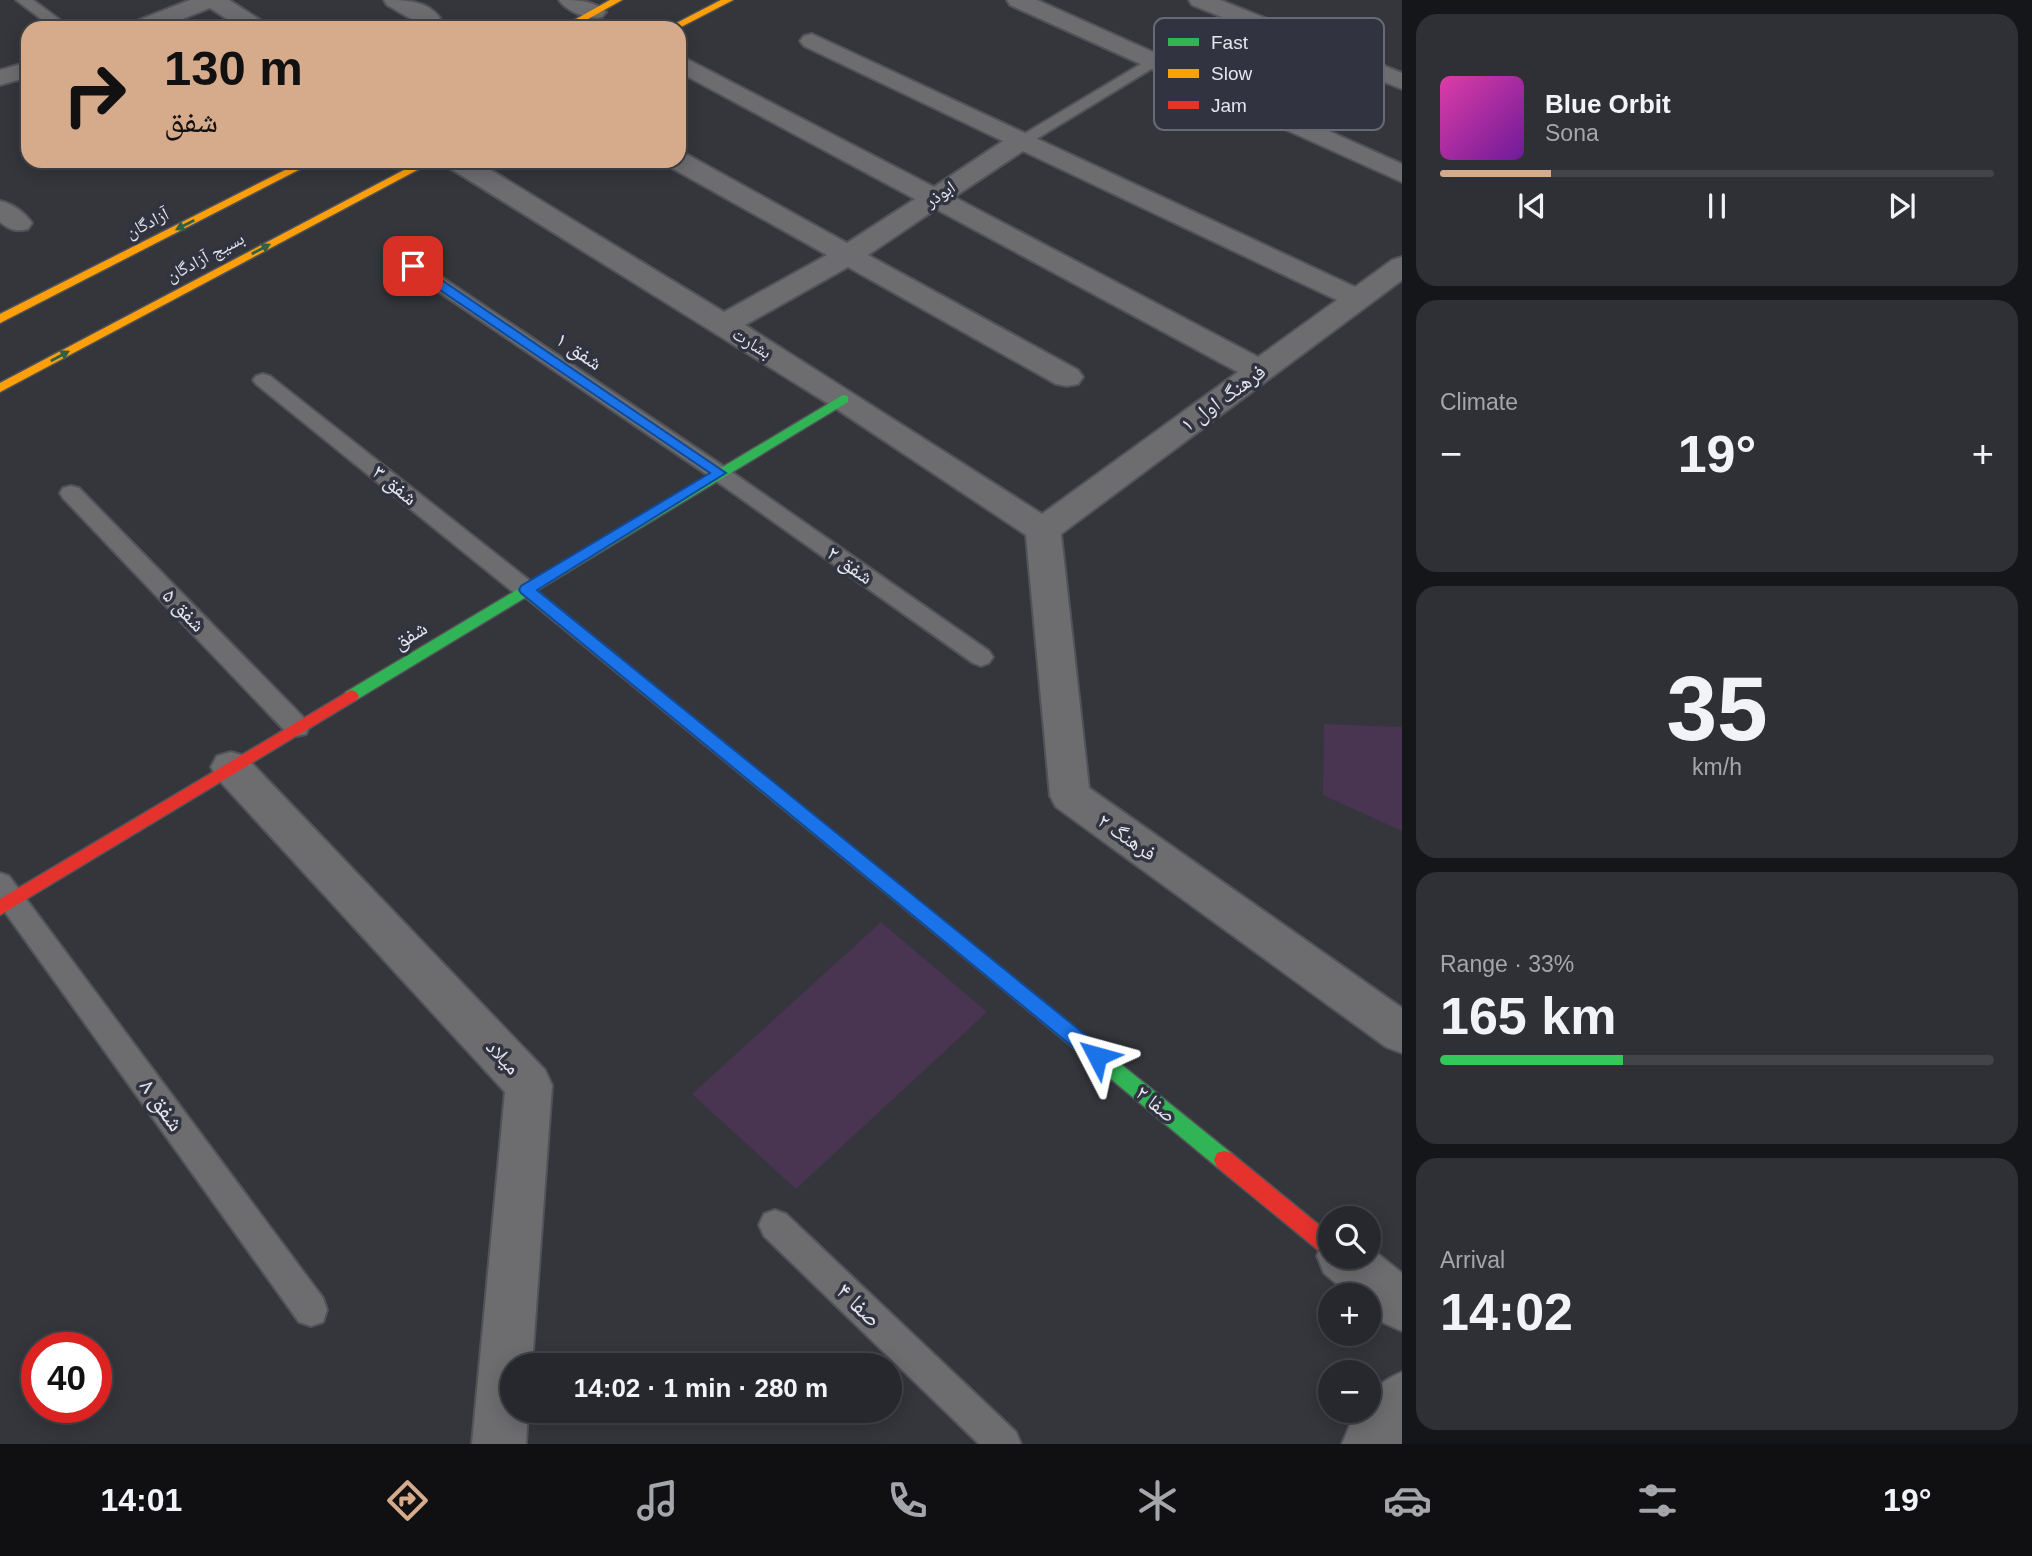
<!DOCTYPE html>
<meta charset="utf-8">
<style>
:root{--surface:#27282d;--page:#2f3035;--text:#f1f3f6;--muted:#a4a6aa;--line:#434449;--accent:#d6ab8b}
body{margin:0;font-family:Arial,"Noto Naskh Arabic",sans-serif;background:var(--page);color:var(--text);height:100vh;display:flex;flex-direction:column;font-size:26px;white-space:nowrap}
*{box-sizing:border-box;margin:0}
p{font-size:23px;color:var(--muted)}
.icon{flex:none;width:38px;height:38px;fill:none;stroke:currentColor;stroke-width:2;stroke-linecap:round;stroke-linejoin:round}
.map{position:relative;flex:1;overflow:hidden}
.panel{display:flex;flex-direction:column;gap:14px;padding:14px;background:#151619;width:630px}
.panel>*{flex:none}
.hud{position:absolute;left:21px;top:21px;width:665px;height:147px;border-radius:21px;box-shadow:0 4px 18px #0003,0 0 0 2px var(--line);background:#d6ab8b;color:#111;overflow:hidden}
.buttons{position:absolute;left:1318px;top:1206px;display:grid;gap:14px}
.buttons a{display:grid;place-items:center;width:63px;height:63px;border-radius:50%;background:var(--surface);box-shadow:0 4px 18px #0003,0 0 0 2px var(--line);font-size:35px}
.speed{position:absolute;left:21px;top:1332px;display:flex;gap:14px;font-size:35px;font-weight:700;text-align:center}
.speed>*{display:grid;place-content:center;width:91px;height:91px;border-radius:50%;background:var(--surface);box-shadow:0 4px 18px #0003,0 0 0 2px var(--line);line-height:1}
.speed .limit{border:10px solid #d22;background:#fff;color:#111}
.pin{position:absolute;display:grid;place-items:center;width:60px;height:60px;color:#fff;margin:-30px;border-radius:14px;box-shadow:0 4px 10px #0006}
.me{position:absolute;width:77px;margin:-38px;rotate:309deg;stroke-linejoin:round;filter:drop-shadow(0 0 5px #0008)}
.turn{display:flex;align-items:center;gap:24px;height:147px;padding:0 28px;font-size:32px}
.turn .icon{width:91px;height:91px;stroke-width:2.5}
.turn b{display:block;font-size:49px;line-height:60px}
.big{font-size:52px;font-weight:700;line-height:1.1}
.panel .tile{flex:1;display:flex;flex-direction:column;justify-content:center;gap:10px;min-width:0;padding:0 24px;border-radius:21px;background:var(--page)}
.panel .dial{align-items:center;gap:0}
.dial b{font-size:91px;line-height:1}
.song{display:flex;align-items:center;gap:21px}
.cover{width:84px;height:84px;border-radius:10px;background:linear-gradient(135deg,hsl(320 70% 55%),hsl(280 70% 35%))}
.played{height:7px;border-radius:4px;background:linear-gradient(90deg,var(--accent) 20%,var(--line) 20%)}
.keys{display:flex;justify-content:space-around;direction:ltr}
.heat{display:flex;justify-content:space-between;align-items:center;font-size:38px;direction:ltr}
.charge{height:10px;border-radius:5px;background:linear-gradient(90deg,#34c759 33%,var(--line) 0)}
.trip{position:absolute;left:500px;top:1353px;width:402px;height:70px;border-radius:35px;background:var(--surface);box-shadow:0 4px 18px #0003,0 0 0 2px var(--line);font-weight:700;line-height:70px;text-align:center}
.tab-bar{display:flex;height:112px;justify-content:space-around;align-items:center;background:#101012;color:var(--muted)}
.tab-bar .icon{width:49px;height:49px}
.tab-bar .current{color:var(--accent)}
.tab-bar b{font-size:32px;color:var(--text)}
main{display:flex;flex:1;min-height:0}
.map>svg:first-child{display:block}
.green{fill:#493452}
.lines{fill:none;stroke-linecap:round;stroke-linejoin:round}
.lane-casing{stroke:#515358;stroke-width:4}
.street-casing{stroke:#515358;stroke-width:4}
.fast-casing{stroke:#515358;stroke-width:3}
.slow-casing{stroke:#515358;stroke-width:3}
.jam-casing{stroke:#515358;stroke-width:3}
.lane{fill:#6d6d70;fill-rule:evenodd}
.street{fill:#6d6d70;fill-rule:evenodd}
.fast{fill:#30b455;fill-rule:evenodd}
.slow{fill:#ff9f0a;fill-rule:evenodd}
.jam{fill:#e5322d;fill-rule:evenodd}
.oneway{fill:#316047}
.route{fill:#1a73e8;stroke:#114b97;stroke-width:2}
.labels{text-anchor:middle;stroke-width:7;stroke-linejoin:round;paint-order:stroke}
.far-street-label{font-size:18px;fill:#e4e6ee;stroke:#313340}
.street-label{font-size:21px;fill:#e4e6ee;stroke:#313340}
.near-street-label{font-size:24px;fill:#e4e6ee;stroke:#313340}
.key{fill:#313340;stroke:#676974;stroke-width:2}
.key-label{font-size:19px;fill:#e4e6ee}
</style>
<main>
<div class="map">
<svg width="1402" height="1444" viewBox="0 0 1402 1444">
<rect width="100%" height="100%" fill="#34363c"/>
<!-- green -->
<g class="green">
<polygon points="1324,724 1402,727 1402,831 1323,795"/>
<polygon points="881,922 987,1012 796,1189 692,1094"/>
</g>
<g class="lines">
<defs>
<g id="lane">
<polygon points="16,0 33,0 71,28 53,28"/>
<polygon points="1156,55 1161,57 1164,60 1161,63 1028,144 1022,145 1014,140"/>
<polygon points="413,261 419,262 726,468 989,651 993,657 989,663 981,666 973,663 712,478 407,270 404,266 407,262"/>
<polygon points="263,374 270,376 534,584 537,590 534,596 526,598 518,596 256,384 253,380 256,376"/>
<polygon points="71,486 79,488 306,720 309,727 306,734 297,736 288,734 63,498 60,493 63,488"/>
<polygon points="0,873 9,876 323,1298 327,1310 323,1322 311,1326 299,1322 0,905"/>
<polygon points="775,1210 786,1214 1016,1432 1021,1444 979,1444 764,1236 759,1225 764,1214"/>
</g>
<g id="street">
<polygon points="190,0 229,0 265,23 269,28 241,28 210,8 160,28 127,28 131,23"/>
<path d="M384,0C404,0 427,0 440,18L436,23C419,27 402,13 387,5Z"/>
<path d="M559,0C575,0 594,0 606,12L602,17C588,20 567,12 559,0Z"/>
<polygon points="1007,0 1037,0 1402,164 1402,182 1010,5"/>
<polygon points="1189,0 1220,0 1402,73 1402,89 1192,5"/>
<path d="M812,34L1355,287L1392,260L1402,257V280L1061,534L1089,788L1402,1008V1053L1386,1047L1056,807L1050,796L1026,535L832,406L448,167L444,161H476L724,312L827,255L670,167L666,161H679V153L688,155L847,243L915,199L679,72V55L934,187L1003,141L804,46L800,41L804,36ZM1023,151L1337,300L1258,357L954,197ZM936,209L1238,372L1042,514L745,325L848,267L1056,384L1067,386L1078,384L1083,377L1078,370L868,255Z"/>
<polygon points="28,62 28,77 0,85 0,70"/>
<path d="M0,201C13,204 24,212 32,223L28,229C16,232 10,230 0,222Z"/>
<polygon points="231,752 245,756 545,1070 552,1085 532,1365 513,1365 513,1410 528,1410 526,1444 472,1444 505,1092 217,778 211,767 217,756"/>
<polygon points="1330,1236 1330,1256 1368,1256 1368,1246 1402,1273 1402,1331 1384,1323 1368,1310 1368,1295 1350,1295 1324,1273 1317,1256 1324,1239"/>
<path d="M1402,1372V1444H1342L1350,1425L1361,1410H1368C1368,1390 1384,1380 1402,1372Z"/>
</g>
<g id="fast">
<polygon points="843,395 848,396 848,402 356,700 346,700 343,696 346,692"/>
<polygon points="988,959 994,962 1231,1153 1234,1160 1231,1167 1224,1169 1217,1167 982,972 979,967 982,962"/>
</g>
<g id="slow">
<polygon points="610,0 622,0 572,28 560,28"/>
<polygon points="721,0 733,0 679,28 667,28"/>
<polygon points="303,161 316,161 0,323 0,314"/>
<polygon points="421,161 434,161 0,392 0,383"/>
<polygon points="526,585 531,586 994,962 997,967 994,972 988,975 982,972 521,594 519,590"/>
</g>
<g id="jam">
<polygon points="351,690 356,692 359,696 356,700 0,915 0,899"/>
<polygon points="1224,1151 1231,1153 1330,1234 1331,1256 1323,1254 1217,1167 1214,1160 1217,1153"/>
</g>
</defs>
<!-- lane casing -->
<use href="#lane" class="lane-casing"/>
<!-- street casing -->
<use href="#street" class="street-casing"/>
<!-- fast casing -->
<use href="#fast" class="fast-casing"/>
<!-- slow casing -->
<use href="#slow" class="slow-casing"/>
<!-- jam casing -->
<use href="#jam" class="jam-casing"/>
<!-- lane -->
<use href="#lane" class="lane"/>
<!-- street -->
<use href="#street" class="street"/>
<!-- fast -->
<use href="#fast" class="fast"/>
<!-- slow -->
<use href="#slow" class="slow"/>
<!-- jam -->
<use href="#jam" class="jam"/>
</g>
<!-- one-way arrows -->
<defs><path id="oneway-solid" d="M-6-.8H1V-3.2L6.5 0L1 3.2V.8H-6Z" transform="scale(1.75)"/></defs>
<g class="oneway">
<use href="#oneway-solid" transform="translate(185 225) rotate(153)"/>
<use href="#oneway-solid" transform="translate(261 249) rotate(-28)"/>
<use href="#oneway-solid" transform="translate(60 356) rotate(-28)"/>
</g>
<!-- route -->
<polygon class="route" points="409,264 418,264 726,473 537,590 1104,1050 1107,1056 1104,1062 1097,1065 1091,1062 521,593 519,590 521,586 710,473 409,269"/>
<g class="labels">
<!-- far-street labels -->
<g class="far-street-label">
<text transform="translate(940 194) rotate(-34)" y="6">ابوذر</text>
<text transform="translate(147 223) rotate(-27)" y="6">آزادگان</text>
<text transform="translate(205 257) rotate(-28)" y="6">بسیج آزادگان</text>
<text transform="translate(752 343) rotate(32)" y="6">بشارت</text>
</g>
<!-- street labels -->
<g class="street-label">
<text transform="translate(579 351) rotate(34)" y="7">شفق ۱</text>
<text transform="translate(1223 398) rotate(-36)" y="7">فرهنگ اول ۱</text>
<text transform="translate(395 485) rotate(39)" y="7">شفق ۳</text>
<text transform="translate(850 565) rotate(35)" y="7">شفق ۲</text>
<text transform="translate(184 610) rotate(46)" y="7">شفق ۵</text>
<text transform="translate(410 635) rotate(-31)" y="7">شفق</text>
<text transform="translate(1127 837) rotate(35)" y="7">فرهنگ ۲</text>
<text transform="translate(503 1057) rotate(47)" y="7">میلاد</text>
<text transform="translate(1156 1104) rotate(39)" y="7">صفا ۲</text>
</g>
<!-- near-street labels -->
<g class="near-street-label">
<text transform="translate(162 1105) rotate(54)" y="8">شفق ۸</text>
<text transform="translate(859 1305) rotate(44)" y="8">صفا ۴</text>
</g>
</g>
<!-- legend -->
<rect x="1154" y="18" width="230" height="112" rx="10" class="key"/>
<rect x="1168" y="38" width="31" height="8" fill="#30b455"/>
<rect x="1168" y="69" width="31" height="9" fill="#ff9f0a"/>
<rect x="1168" y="101" width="31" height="8" fill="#e5322d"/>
<g class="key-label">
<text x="1211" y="49">Fast</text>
<text x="1211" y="80">Slow</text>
<text x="1211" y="112">Jam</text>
</g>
</svg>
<div class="buttons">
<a><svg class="icon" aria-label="search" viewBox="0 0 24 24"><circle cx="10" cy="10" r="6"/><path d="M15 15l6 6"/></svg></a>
<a>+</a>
<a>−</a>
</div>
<div class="speed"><div class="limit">40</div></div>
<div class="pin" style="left:413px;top:266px;background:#d93025"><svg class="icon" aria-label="arrive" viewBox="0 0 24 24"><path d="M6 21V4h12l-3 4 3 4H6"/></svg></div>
<svg class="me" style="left:1097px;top:1056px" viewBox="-20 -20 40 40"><path d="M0-17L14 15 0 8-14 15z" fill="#1a73e8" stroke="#fff" stroke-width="4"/></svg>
<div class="trip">14:02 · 1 min · 280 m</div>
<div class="hud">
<div class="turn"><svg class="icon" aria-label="right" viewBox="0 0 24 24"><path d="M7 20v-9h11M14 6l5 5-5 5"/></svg><div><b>130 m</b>شفق</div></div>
</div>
</div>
<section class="panel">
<div class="tile">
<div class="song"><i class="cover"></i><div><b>Blue Orbit</b><p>Sona</p></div></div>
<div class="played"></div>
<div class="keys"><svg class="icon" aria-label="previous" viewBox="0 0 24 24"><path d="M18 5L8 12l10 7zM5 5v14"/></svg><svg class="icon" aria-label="pause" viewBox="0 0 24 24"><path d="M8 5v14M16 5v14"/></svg><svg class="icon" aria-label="next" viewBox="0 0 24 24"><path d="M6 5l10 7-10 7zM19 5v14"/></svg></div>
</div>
<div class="tile"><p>Climate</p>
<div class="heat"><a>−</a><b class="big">19°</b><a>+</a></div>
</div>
<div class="tile dial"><b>35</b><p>km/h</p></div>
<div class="tile"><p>Range · 33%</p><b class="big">165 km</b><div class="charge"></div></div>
<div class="tile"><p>Arrival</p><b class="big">14:02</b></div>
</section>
</main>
<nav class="tab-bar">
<b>14:01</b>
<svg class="icon current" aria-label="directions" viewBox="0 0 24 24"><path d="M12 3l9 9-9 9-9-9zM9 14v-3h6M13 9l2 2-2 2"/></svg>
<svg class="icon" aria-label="music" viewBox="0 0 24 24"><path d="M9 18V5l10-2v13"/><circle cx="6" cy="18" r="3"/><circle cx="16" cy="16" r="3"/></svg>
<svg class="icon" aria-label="phone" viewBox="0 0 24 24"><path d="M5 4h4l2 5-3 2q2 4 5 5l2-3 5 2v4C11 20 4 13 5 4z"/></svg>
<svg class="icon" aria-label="climate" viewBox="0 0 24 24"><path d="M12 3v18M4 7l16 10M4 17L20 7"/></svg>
<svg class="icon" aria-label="car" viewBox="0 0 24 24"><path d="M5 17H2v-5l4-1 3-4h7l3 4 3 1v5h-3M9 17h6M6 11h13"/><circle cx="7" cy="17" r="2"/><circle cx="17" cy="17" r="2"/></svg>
<svg class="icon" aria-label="filters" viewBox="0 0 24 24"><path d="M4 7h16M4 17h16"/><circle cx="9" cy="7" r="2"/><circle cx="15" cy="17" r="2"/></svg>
<b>19°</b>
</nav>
